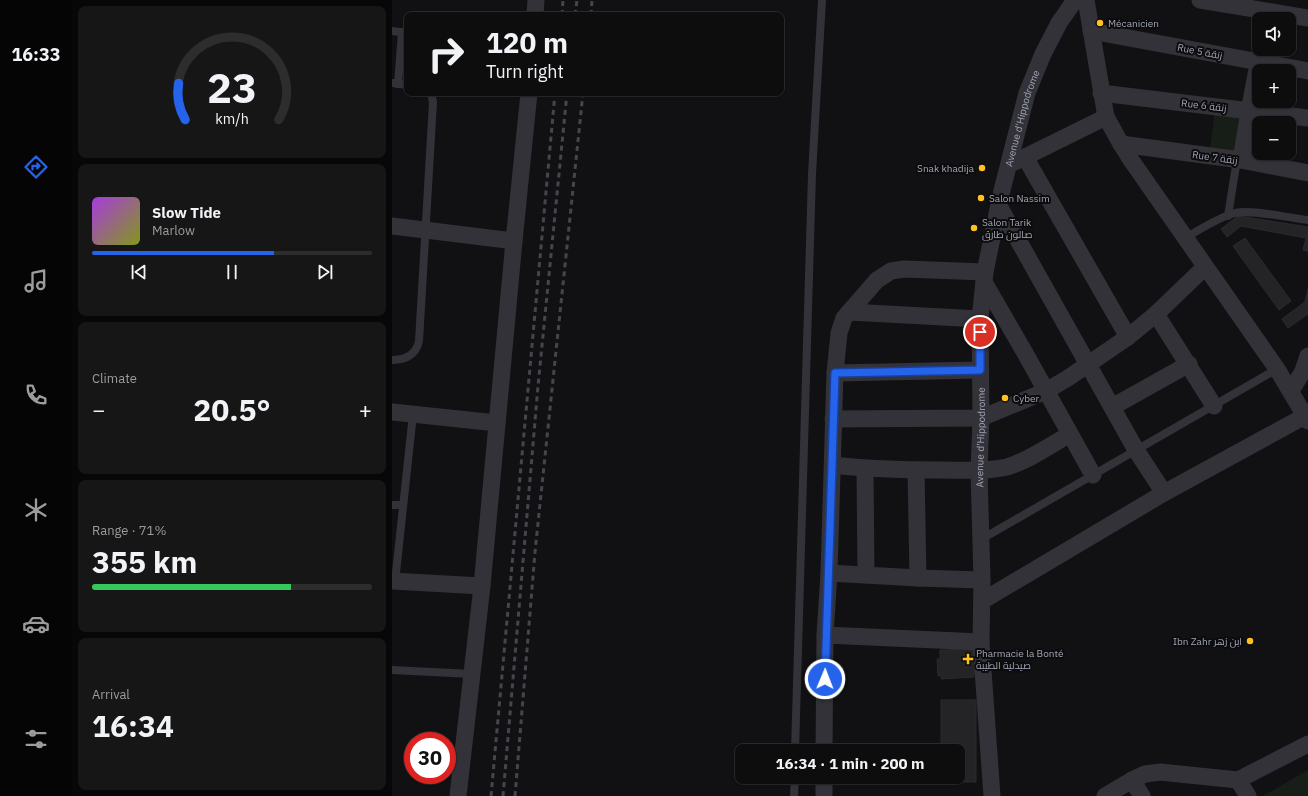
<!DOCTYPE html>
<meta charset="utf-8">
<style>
:root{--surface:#0d0d0e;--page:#161617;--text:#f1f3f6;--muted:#9a9c9e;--line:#2d2d2e;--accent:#2563eb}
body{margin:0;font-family:"IBM Plex Sans",Cairo,sans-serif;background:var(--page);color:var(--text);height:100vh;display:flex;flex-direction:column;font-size:15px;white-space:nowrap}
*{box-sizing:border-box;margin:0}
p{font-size:13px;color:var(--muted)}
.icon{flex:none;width:22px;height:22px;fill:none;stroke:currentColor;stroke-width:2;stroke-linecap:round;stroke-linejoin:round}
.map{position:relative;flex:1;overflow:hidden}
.drawer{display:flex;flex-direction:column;gap:6px;padding:6px;background:#070708;width:320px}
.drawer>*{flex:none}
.banner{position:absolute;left:12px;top:12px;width:380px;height:84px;border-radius:8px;box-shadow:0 1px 3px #0004,0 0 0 1px var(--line);background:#0d0d0e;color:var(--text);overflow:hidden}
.controls{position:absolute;left:860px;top:12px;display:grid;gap:8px}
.controls a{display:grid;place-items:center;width:44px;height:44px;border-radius:8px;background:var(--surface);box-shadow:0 1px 3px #0004,0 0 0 1px var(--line);font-size:20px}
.speed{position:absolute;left:12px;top:732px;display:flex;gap:8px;font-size:20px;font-weight:700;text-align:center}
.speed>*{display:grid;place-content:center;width:52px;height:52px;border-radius:50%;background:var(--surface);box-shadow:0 1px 3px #0004,0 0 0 1px var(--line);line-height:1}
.speed .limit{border:6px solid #d22;background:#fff;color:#111}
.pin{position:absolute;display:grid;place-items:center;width:34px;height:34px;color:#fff;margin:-17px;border:2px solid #fff;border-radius:50%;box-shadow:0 1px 4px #0007}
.me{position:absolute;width:44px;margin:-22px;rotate:1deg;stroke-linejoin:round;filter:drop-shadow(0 0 3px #0008)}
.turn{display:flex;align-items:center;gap:14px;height:84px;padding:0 16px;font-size:18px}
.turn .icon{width:52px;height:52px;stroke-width:2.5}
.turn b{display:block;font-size:28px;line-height:34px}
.big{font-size:30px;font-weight:700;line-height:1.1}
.drawer .tile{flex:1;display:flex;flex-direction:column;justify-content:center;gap:6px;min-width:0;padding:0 14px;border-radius:8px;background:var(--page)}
.drawer .dial{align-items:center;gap:0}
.dial svg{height:104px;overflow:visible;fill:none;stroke:var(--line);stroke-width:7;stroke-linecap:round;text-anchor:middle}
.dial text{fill:var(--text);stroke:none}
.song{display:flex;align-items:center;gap:12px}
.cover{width:48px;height:48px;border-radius:6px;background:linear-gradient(135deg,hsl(280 70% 55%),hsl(70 70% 35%))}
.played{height:4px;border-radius:2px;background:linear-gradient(90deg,var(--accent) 65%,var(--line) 65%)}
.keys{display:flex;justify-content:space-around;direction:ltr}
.heat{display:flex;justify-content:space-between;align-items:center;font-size:22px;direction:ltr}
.charge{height:6px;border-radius:3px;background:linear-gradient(90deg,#34c759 71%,var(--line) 0)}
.trip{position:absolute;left:343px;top:744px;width:230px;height:40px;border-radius:8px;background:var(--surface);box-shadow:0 1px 3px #0004,0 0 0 1px var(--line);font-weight:700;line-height:40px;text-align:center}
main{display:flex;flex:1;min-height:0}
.tabs{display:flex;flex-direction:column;width:72px;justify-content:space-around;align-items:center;background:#050506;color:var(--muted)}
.tabs .icon{width:28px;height:28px}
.tabs .active{color:var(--accent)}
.tabs b{font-size:18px;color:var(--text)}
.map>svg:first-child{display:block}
.green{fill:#171e18}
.building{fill:#242427;stroke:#2b2b2f}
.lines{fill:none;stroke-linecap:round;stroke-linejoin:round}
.lane{stroke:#323238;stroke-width:8}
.street{stroke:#323238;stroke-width:17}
.rail{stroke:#45464d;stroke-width:3;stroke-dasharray:5 4;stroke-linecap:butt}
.route-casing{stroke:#184099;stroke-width:10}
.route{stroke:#2563eb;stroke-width:7}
.poi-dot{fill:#ffc21d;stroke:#0c0c0e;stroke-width:1.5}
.labels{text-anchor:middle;stroke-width:4;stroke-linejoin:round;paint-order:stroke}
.poi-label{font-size:10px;fill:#a1a6b5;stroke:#0c0c0e;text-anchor:start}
.street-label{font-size:10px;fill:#a1a6b5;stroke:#0c0c0e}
</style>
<main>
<nav class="tabs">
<b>16:33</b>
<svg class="icon active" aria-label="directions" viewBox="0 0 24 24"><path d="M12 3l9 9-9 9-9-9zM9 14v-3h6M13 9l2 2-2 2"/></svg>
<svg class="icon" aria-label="music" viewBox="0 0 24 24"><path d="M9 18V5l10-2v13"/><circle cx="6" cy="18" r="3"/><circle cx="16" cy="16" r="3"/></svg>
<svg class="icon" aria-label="phone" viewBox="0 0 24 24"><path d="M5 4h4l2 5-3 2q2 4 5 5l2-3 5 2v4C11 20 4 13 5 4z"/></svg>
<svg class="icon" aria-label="climate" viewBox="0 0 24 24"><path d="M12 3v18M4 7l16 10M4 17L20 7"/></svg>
<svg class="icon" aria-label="car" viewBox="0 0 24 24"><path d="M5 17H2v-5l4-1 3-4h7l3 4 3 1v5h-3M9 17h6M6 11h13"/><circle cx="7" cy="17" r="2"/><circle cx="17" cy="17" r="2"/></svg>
<svg class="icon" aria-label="filters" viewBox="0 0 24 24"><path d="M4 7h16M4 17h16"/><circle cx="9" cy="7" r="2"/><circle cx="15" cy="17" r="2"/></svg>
</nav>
<section class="drawer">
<div class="tile dial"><svg viewBox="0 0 100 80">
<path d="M14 69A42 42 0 1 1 86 69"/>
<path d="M14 69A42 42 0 0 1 9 41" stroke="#2563eb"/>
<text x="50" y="56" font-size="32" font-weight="700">23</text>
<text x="50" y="72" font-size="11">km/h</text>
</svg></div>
<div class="tile">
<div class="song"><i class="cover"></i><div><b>Slow Tide</b><p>Marlow</p></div></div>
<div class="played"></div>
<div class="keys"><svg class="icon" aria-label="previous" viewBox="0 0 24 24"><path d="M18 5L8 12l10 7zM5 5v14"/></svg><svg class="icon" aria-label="pause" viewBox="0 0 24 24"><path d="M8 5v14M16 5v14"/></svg><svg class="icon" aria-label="next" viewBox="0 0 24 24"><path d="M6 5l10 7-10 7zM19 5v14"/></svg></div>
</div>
<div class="tile"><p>Climate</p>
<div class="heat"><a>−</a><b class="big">20.5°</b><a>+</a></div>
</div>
<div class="tile"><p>Range · 71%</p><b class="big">355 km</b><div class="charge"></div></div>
<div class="tile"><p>Arrival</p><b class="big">16:34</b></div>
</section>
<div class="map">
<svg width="916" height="796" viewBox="0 0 916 796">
<rect width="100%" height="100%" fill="#111113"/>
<!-- green -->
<g class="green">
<polygon points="823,111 849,115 844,153 818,150"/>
<polygon points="916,770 916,796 871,796"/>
</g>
<!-- building -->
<g class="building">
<polygon points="846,216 916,227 916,251 911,250 914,238 849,226 835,237 829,229"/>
<polygon points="853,238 899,301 887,310 841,246"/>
<polygon points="916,289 916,314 896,328 890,319 913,302"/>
<polygon points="556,645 582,647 587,674 582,674 582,677 549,679 549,675 546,676 545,659 548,659 548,650 556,650"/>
<polygon points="549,700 584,700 584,782 549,782 549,777 566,777 566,751 549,751"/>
</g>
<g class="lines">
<!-- lane -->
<g class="lane">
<polyline points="0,31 14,33"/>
<polyline points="0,83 15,85"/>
<polyline points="6,84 10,32"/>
<polyline points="836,216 845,159"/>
<path d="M793,238C809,229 825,218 843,213C859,209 898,218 916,220"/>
<path d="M0,360C14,360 24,355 27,341L41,102L39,93"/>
<polyline points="0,505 11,505"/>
<polyline points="588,540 885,369"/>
<polyline points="3,582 21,414"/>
<polyline points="0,670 80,674"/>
<polyline points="403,751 420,174 430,0"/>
<polyline points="402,796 403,777"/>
</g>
<!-- street -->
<g class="street">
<polyline points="694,0 714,117 729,144 739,160 885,369 916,421"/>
<polyline points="808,0 916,18"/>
<polyline points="143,15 144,0"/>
<polyline points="699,31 916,71"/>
<polyline points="709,93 916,118"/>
<polyline points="729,144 849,160 916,173"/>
<polyline points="633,157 736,337"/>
<polyline points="849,160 857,111 869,49"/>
<polyline points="623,162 714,117"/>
<polyline points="607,206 744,450 772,493"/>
<polyline points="0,226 122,241"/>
<polyline points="592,282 633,353 701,475"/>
<polyline points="457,312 588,319"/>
<polyline points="764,314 822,406"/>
<polyline points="443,373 588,370"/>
<polyline points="899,391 911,371 916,356"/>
<polyline points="720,407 797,364"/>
<polyline points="0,412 105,423"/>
<polyline points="441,419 589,418 654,391 676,378 736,337 764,314 813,267"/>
<path d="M441,465C476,469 512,470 548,470C570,470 593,472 615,467C636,461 659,445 678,434"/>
<polyline points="473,469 474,575"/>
<polyline points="524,470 526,578"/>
<polyline points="437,573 526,578 590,580"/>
<polyline points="0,581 90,586"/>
<polyline points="590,601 772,493 913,416"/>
<polyline points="433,635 589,642"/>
<polyline points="432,751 433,635 437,573 443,373 447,333 452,318 485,280 499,271 512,269 593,272"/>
<polyline points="740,780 750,796"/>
<polyline points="846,780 856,796"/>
<polyline points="66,796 90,586 122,241 137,93"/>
<polyline points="432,796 432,777"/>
<path id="s1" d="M600,796L589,642L590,580L587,471L589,418L588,319L593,272L610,190L635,93L651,54L667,23L683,0"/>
<polyline points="713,796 740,780 753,774 768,772 846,780 916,744"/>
</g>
<!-- rail -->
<g class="rail">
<polyline points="170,15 171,0"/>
<polyline points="183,15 185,0"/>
<polyline points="199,15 200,0"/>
<polyline points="99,796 163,93"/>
<polyline points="111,796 146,386 175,93"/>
<polyline points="123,796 143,552 191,93"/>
</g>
</g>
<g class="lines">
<defs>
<polyline id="route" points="433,679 443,373 588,370 588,332"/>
</defs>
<!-- route casing -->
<use href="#route" class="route-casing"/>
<!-- route -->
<use href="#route" class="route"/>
</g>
<!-- markers -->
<g class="poi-dot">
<circle cx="708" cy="23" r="4"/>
<circle cx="590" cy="168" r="4"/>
<circle cx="589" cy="198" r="4"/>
<circle cx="582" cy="228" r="4"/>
<circle cx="613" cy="398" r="4"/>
<circle cx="858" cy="641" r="4"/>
<path d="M574 653h4v4h4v4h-4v4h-4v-4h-4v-4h4z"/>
</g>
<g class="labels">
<!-- poi labels -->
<g class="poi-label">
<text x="716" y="27">Mécanicien</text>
<text x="582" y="172" text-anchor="end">Snak khadija</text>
<text x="597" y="202">Salon Nassim</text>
<text x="590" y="226">Salon Tarik<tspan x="590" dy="12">صالون طارق</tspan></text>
<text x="621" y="402">Cyber</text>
<text x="850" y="645" text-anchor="end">Ibn Zahr ابن زهر</text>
<text x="584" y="657">Pharmacie la Bonté<tspan x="584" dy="12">صيدلية الطيبة</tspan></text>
</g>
<!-- street labels -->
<g class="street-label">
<text transform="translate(808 51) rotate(11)" y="4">Rue 5 زنقة</text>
<text transform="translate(812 105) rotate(7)" y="4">Rue 6 زنقة</text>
<text dy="4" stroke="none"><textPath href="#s1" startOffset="683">Avenue d'Hippodrome</textPath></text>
<text transform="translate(823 157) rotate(8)" y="4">Rue 7 زنقة</text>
<text dy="4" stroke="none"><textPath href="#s1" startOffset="359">Avenue d'Hippodrome</textPath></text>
</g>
</g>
</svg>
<div class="controls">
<a><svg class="icon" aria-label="sound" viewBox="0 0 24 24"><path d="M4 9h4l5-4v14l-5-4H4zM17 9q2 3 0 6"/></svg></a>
<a>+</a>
<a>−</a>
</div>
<div class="speed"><div class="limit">30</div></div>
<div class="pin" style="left:588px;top:332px;background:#d93025"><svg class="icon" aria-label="arrive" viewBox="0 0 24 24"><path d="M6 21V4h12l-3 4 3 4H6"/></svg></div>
<svg class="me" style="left:433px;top:679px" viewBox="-20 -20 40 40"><circle r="17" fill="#2563eb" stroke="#fff" stroke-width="3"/><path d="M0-11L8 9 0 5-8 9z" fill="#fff"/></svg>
<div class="trip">16:34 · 1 min · 200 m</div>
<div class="banner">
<div class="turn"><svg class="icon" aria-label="right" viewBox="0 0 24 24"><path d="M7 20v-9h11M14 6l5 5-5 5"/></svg><div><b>120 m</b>Turn right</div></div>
</div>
</div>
</main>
